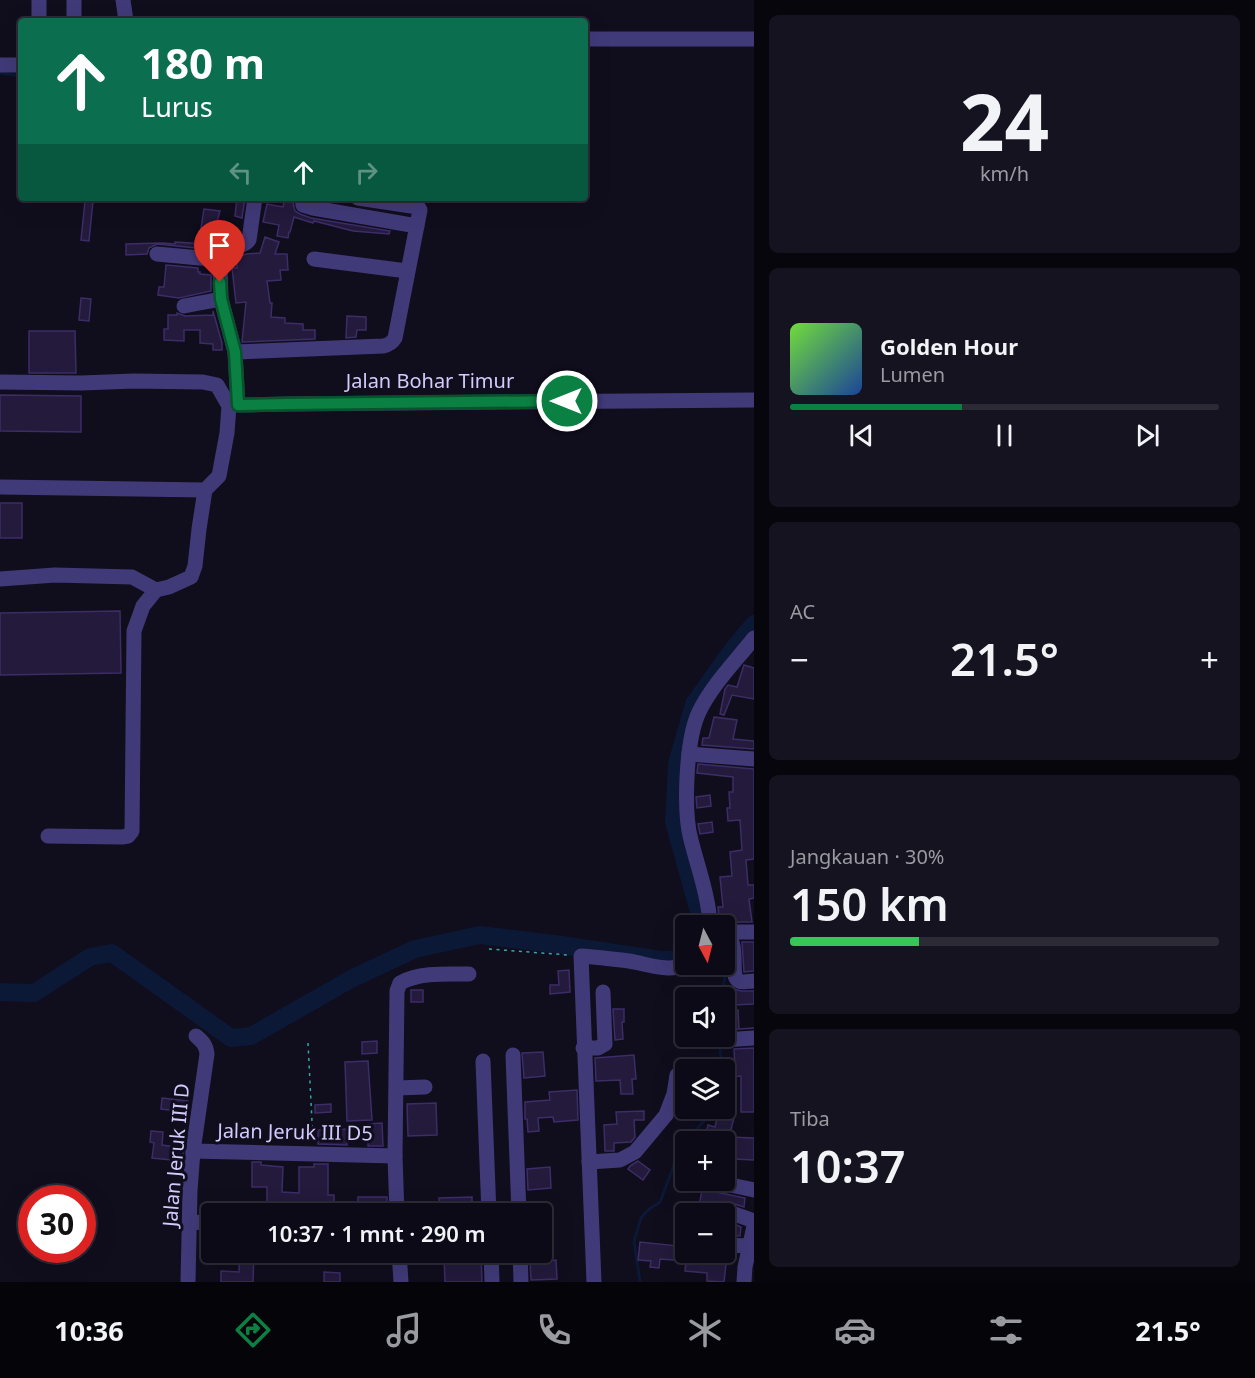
<!DOCTYPE html>
<html lang="id">
<meta charset="utf-8">
<style>
:root{--surface:#0c0a16;--page:#15131f;--text:#f1f3f6;--muted:#9a9aa1;--line:#2c2b35;--accent:#0b8043}
body{margin:0;font-family:"Noto Sans",sans-serif;background:var(--page);color:var(--text);height:100vh;display:flex;flex-direction:column;font-size:22px;white-space:nowrap}
*{box-sizing:border-box;margin:0}
p{font-size:20px;color:var(--muted)}
.icon{flex:none;width:33px;height:33px;fill:none;stroke:currentColor;stroke-width:2;stroke-linecap:round;stroke-linejoin:round}
.map{position:relative;flex:1;overflow:hidden}
.details{display:flex;flex-direction:column;gap:15px;padding:15px;background:#07060c;width:501px}
.details>*{flex:none}
.banner{position:absolute;left:18px;top:18px;width:570px;height:183px;border-radius:6px;box-shadow:0 6px 24px #0002,0 0 0 2px var(--line);background:#0b6e4f;color:#fff;overflow:hidden}
.needle{width:39px;rotate:173deg}
.tools{position:absolute;left:675px;top:915px;display:grid;gap:12px}
.tools a{display:grid;place-items:center;width:60px;height:60px;border-radius:6px;background:var(--surface);box-shadow:0 6px 24px #0002,0 0 0 2px var(--line);font-size:30px}
.speed{position:absolute;left:18px;top:1185px;display:flex;gap:12px;font-size:30px;font-weight:700;text-align:center}
.speed>*{display:grid;place-content:center;width:78px;height:78px;border-radius:50%;background:var(--surface);box-shadow:0 6px 24px #0002,0 0 0 2px var(--line);line-height:1}
.speed .limit{border:9px solid #d22;background:#fff;color:#111}
.pin{position:absolute;display:grid;place-items:center;width:51px;height:51px;color:#fff;margin:-62px -26px;border-radius:50% 50% 50% 0;rotate:-45deg;box-shadow:0 0 6px #0007}
.pin .icon{rotate:45deg}
.me{position:absolute;width:66px;margin:-33px;rotate:270deg;stroke-linejoin:round;filter:drop-shadow(0 0 4px #0008)}
.turn{display:flex;align-items:center;gap:21px;height:126px;padding:0 24px;font-size:27px}
.turn .icon{width:78px;height:78px;stroke-width:2.5}
.turn b{display:block;font-size:42px;line-height:51px}
.lanes{display:flex;align-items:center;height:57px;padding:0 24px;background:#0003;justify-content:center;gap:30px;direction:ltr}
.lanes .off{opacity:.35}
.big{font-size:45px;font-weight:600;line-height:1.1}
.details .card{flex:1;display:flex;flex-direction:column;justify-content:center;gap:9px;min-width:0;padding:0 21px;border-radius:9px;background:var(--page)}
.details .dial{align-items:center;gap:0}
.dial b{font-size:78px;line-height:1}
.song{display:flex;align-items:center;gap:18px}
.cover{width:72px;height:72px;border-radius:9px;background:linear-gradient(135deg,hsl(100 70% 55%),hsl(220 70% 35%))}
.played{height:6px;border-radius:3px;background:linear-gradient(90deg,var(--accent) 40%,var(--line) 40%)}
.keys{display:flex;justify-content:space-around;direction:ltr}
.heat{display:flex;justify-content:space-between;align-items:center;font-size:33px;direction:ltr}
.charge{height:9px;border-radius:4px;background:linear-gradient(90deg,#34c759 30%,var(--line) 0)}
.trip{position:absolute;left:201px;top:1203px;width:351px;height:60px;border-radius:6px;background:var(--surface);box-shadow:0 6px 24px #0002,0 0 0 2px var(--line);font-weight:600;line-height:60px;text-align:center}
.tab-bar{display:flex;height:96px;justify-content:space-around;align-items:center;background:#050409;color:var(--muted)}
.tab-bar .icon{width:42px;height:42px}
.tab-bar .active{color:var(--accent)}
.tab-bar b{font-size:27px;color:var(--text)}
main{display:flex;flex:1;min-height:0}
.map>svg:first-child{display:block}
.lines{fill:none;stroke-linecap:round;stroke-linejoin:round}
.stream{stroke:#0b1937;stroke-width:3}
.river{stroke:#0b1937;stroke-width:18}
.building{fill:#231a3c;stroke:#3c2d67;stroke-width:1.5}
.path{stroke:#33a8a8;stroke-width:1.5;stroke-dasharray:3 4.5;stroke-linecap:butt}
.minor{stroke:#403a79;stroke-width:15}
.route-casing{stroke:#07532c;stroke-width:15}
.route{stroke:#0b8043;stroke-width:10}
.labels{text-anchor:middle;stroke-width:6;stroke-linejoin:round;paint-order:stroke}
.street-label{font-size:20px;fill:#d3cbfc;stroke:#100d1d}
</style>
<main>
<div class="map">
<svg width="754" height="1282" viewBox="0 0 754 1282">
<rect width="100%" height="100%" fill="#100d1d"/>
<g class="lines">
<!-- stream -->
<g class="stream">
<polyline points="0,73 21,76"/>
<polyline points="721,998 727,967"/>
<polyline points="720,1044 721,1070"/>
<polyline points="686,1142 708,1116 712,1108"/>
<polyline points="640,1282 634,1241 641,1218 648,1210 660,1202 680,1149 686,1142"/>
</g>
<!-- river -->
<g class="river">
<polyline points="703,926 674,822 677,764 694,704 731,652 754,624"/>
<polyline points="0,992 34,993 90,957 112,953 231,1038 251,1036 351,979 415,949 480,935 562,945 661,960 679,960 686,956"/>
</g>
</g>
<!-- building -->
<g class="building">
<polygon points="237,198 245,198 242,218 235,216"/>
<polygon points="285,198 292,199 295,211 300,214 311,218 390,231 389,234 353,231 314,221 313,223 294,217 290,232 289,232 288,238 277,236 279,225 263,222 267,204 283,207"/>
<polygon points="85,201 93,201 89,241 81,240"/>
<polygon points="204,209 220,211 217,222 236,228 235,233 201,228"/>
<polygon points="265,237 279,242 275,254 287,254 288,270 280,270 281,280 267,281 270,303 272,303 271,317 285,318 285,323 303,324 303,330 315,330 315,339 242,342 246,302 236,303 232,268 237,268 236,258 246,254 260,253"/>
<polygon points="175,242 206,244 206,248 215,249 215,250 157,244 149,248 147,254 126,255 126,244 162,243 175,244"/>
<polygon points="166,265 198,268 198,272 200,272 200,274 211,275 211,291 179,298 158,295 159,287 164,287"/>
<polygon points="81,298 91,299 89,321 79,320"/>
<polygon points="213,311 222,343 222,350 213,350 213,344 200,343 200,330 184,330 184,341 164,340 164,329 168,329 168,315 177,315 177,313 185,316 213,315"/>
<polygon points="347,316 366,317 366,330 357,330 356,337 346,338"/>
<polygon points="29,331 75,331 76,373 29,373"/>
<polygon points="0,395 81,396 81,432 0,431"/>
<rect x="0" y="503" width="22" height="35"/>
<polygon points="120,611 121,673 0,675 0,613"/>
<polygon points="744,665 754,668 754,699 732,695 724,715 720,714 725,689 728,685 737,687"/>
<polygon points="714,717 737,720 733,739 754,741 754,749 702,745 703,738 709,738"/>
<polygon points="698,764 754,769 754,859 746,860 748,885 754,885 754,898 749,899 752,922 730,922 729,916 719,916 718,907 723,907 720,877 732,876 730,852 742,850 740,820 728,821 727,808 730,808 729,792 733,792 733,777 697,773"/>
<polygon points="710,795 711,806 697,808 696,797"/>
<polygon points="712,822 713,832 700,834 698,824"/>
<polygon points="742,942 754,942 754,971 744,972"/>
<polygon points="569,970 570,992 550,994 550,985 559,985 558,971"/>
<polygon points="732,988 741,991 754,991 754,1004 733,1005"/>
<rect x="411" y="990" width="12" height="12"/>
<polygon points="613,1009 624,1009 624,1022 622,1022 623,1039 615,1040"/>
<polygon points="724,1010 738,1010 739,1029 754,1028 724,1030"/>
<polygon points="377,1041 377,1053 362,1054 362,1042"/>
<polygon points="754,1048 754,1112 741,1112 741,1076 731,1077 730,1069 735,1068 734,1049"/>
<polygon points="543,1052 545,1076 524,1078 522,1053"/>
<polygon points="634,1055 636,1079 632,1079 633,1094 621,1094 620,1080 596,1081 595,1058"/>
<polygon points="368,1061 372,1120 347,1121 345,1062"/>
<polygon points="577,1090 578,1120 554,1122 553,1117 538,1118 539,1131 528,1132 527,1119 525,1119 525,1102 550,1100 549,1092"/>
<polygon points="162,1098 188,1101 186,1112 161,1109"/>
<polygon points="436,1103 437,1135 408,1136 407,1104"/>
<polygon points="331,1104 331,1112 315,1113 315,1105"/>
<polygon points="644,1111 644,1120 634,1120 635,1137 631,1142 614,1143 614,1151 605,1151 604,1125 617,1124 616,1112"/>
<polygon points="718,1114 734,1118 729,1137 754,1138 754,1160 735,1159 729,1175 724,1174 724,1142 705,1139 708,1125 715,1127"/>
<polygon points="382,1123 383,1146 368,1146 368,1124"/>
<polygon points="346,1129 347,1145 318,1144 318,1130"/>
<polygon points="151,1131 163,1132 162,1145 184,1148 182,1161 152,1158 154,1143 150,1142"/>
<polygon points="638,1161 650,1170 643,1180 628,1169 630,1166"/>
<polygon points="252,1162 261,1162 261,1165 283,1167 282,1192 299,1193 299,1167 314,1167 314,1164 328,1164 328,1195 334,1195 334,1214 267,1214 267,1187 252,1187"/>
<polygon points="550,1167 551,1188 528,1190 527,1169"/>
<polygon points="702,1189 745,1198 744,1207 728,1202 722,1205 720,1209 719,1214 698,1214"/>
<polygon points="358,1197 387,1197 387,1214 357,1214"/>
<polygon points="472,1197 472,1214 440,1214 439,1198"/>
<polygon points="724,1220 741,1227 740,1236 724,1235"/>
<polygon points="680,1226 686,1226 686,1252 718,1252 727,1255 724,1282 707,1281 707,1273 685,1271 686,1261 660,1259 659,1268 650,1267 651,1261 638,1260 640,1242 678,1246"/>
<polygon points="240,1252 254,1252 253,1282 221,1282 221,1271 239,1272"/>
<polygon points="481,1255 482,1282 445,1282 444,1257"/>
<polygon points="544,1260 544,1261 556,1260 557,1279 531,1280 530,1261"/>
<polygon points="324,1272 340,1273 340,1282 324,1282"/>
</g>
<g class="lines">
<!-- path -->
<g class="path">
<polyline points="489,949 568,955"/>
<polyline points="308,1043 313,1141"/>
</g>
<!-- minor -->
<g class="minor">
<polyline points="39,0 39,21"/>
<polyline points="74,0 74,21"/>
<polyline points="123,0 126,21"/>
<polyline points="585,39 754,39"/>
<polyline points="0,65 21,65"/>
<polyline points="255,198 249,240 246,243 224,253 221,260 220,266 221,299 235,352 238,405 287,404 754,400"/>
<polyline points="302,198 303,205 313,208 417,226"/>
<polyline points="157,254 221,260"/>
<polyline points="314,259 407,271"/>
<polyline points="184,306 221,299"/>
<path d="M235,352L383,346C389,345 392,343 395,338L420,210L418,207L358,198"/>
<polyline points="0,382 81,383 134,381 203,382 217,385 229,406 227,433 219,476 205,490 199,529 195,566 191,577 169,587 156,590 143,606 134,631 132,831 128,836 122,837 48,836"/>
<polyline points="0,487 205,490"/>
<polyline points="0,579 55,575 132,577 156,590"/>
<polyline points="689,754 754,759"/>
<path d="M710,926C709,897 698,868 691,840C683,811 686,739 699,712C712,685 735,662 754,638"/>
<path d="M724,930C742,944 728,976 739,981C743,983 750,981 754,981"/>
<polyline points="728,932 754,932"/>
<polyline points="723,1040 754,1038"/>
<polyline points="583,1048 598,1048 605,1044 603,992"/>
<polyline points="513,1055 519,1214"/>
<polyline points="483,1061 489,1214"/>
<polyline points="397,1088 425,1087"/>
<polyline points="193,1151 395,1156"/>
<polyline points="589,1162 620,1160 635,1152 666,1115 674,1094 677,1075"/>
<polyline points="721,1183 754,1190"/>
<polyline points="729,1212 754,1221"/>
<path d="M397,1214L395,1156L397,991L400,983C420,972 447,974 469,974"/>
<polyline points="190,1222 212,1223"/>
<polyline points="724,1245 749,1246"/>
<polyline points="399,1252 401,1282"/>
<polyline points="491,1252 492,1282"/>
<polyline points="520,1252 521,1282"/>
<path d="M188,1282L190,1191L193,1151L207,1054C206,1045 203,1042 196,1036"/>
<path d="M594,1282L581,956C597,957 613,959 629,961C648,964 668,973 686,964"/>
<polyline points="744,1282 745,1267 754,1226"/>
</g>
</g>
<g class="lines">
<defs>
<polyline id="route" points="220,282 221,299 235,352 238,405 287,404 567,401"/>
</defs>
<!-- route casing -->
<use href="#route" class="route-casing"/>
<!-- route -->
<use href="#route" class="route"/>
</g>
<g class="labels">
<!-- street labels -->
<g class="street-label">
<text x="430" y="388">Jalan Bohar Timur</text>
<text transform="translate(295 1132) rotate(1)" y="7">Jalan Jeruk III D5</text>
<text transform="translate(176 1155) rotate(-85)" y="7">Jalan Jeruk III D</text>
</g>
</g>
</svg>
<div class="tools">
<a><svg class="needle" viewBox="-14 -14 28 28"><path d="M0-13l5 13h-10z" fill="#e53935"/><path d="M0 13l5-13h-10z" fill="#9a9aa1"/></svg></a>
<a><svg class="icon" aria-label="sound" viewBox="0 0 24 24"><path d="M4 9h4l5-4v14l-5-4H4zM17 9q2 3 0 6"/></svg></a>
<a><svg class="icon" aria-label="layers" viewBox="0 0 24 24"><path d="M12 4l9 5-9 5-9-5zM3 14l9 5 9-5"/></svg></a>
<a>+</a>
<a>−</a>
</div>
<div class="speed"><div class="limit">30</div></div>
<div class="pin" style="left:220px;top:282px;background:#d93025"><svg class="icon" aria-label="arrive" viewBox="0 0 24 24"><path d="M6 21V4h12l-3 4 3 4H6"/></svg></div>
<svg class="me" style="left:567px;top:401px" viewBox="-20 -20 40 40"><circle r="17" fill="#0b8043" stroke="#fff" stroke-width="3"/><path d="M0-11L8 9 0 5-8 9z" fill="#fff"/></svg>
<div class="trip">10:37 · 1 mnt · 290 m</div>
<div class="banner">
<div class="turn"><svg class="icon" aria-label="ahead" viewBox="0 0 24 24"><path d="M12 20V5M6 11l6-6 6 6"/></svg><div><b>180 m</b>Lurus</div></div>
<div class="lanes"><svg class="icon off" aria-label="left" viewBox="0 0 24 24"><path d="M17 20v-9H6M10 6l-5 5 5 5"/></svg><svg class="icon" aria-label="ahead" viewBox="0 0 24 24"><path d="M12 20V5M6 11l6-6 6 6"/></svg><svg class="icon off" aria-label="right" viewBox="0 0 24 24"><path d="M7 20v-9h11M14 6l5 5-5 5"/></svg></div>
</div>
</div>
<section class="details">
<div class="card dial"><b>24</b><p>km/h</p></div>
<div class="card">
<div class="song"><i class="cover"></i><div><b>Golden Hour</b><p>Lumen</p></div></div>
<div class="played"></div>
<div class="keys"><svg class="icon" aria-label="previous" viewBox="0 0 24 24"><path d="M18 5L8 12l10 7zM5 5v14"/></svg><svg class="icon" aria-label="pause" viewBox="0 0 24 24"><path d="M8 5v14M16 5v14"/></svg><svg class="icon" aria-label="next" viewBox="0 0 24 24"><path d="M6 5l10 7-10 7zM19 5v14"/></svg></div>
</div>
<div class="card"><p>AC</p>
<div class="heat"><a>−</a><b class="big">21.5°</b><a>+</a></div>
</div>
<div class="card"><p>Jangkauan · 30%</p><b class="big">150 km</b><div class="charge"></div></div>
<div class="card"><p>Tiba</p><b class="big">10:37</b></div>
</section>
</main>
<nav class="tab-bar">
<b>10:36</b>
<svg class="icon active" aria-label="directions" viewBox="0 0 24 24"><path d="M12 3l9 9-9 9-9-9zM9 14v-3h6M13 9l2 2-2 2"/></svg>
<svg class="icon" aria-label="music" viewBox="0 0 24 24"><path d="M9 18V5l10-2v13"/><circle cx="6" cy="18" r="3"/><circle cx="16" cy="16" r="3"/></svg>
<svg class="icon" aria-label="phone" viewBox="0 0 24 24"><path d="M5 4h4l2 5-3 2q2 4 5 5l2-3 5 2v4C11 20 4 13 5 4z"/></svg>
<svg class="icon" aria-label="climate" viewBox="0 0 24 24"><path d="M12 3v18M4 7l16 10M4 17L20 7"/></svg>
<svg class="icon" aria-label="car" viewBox="0 0 24 24"><path d="M5 17H2v-5l4-1 3-4h7l3 4 3 1v5h-3M9 17h6M6 11h13"/><circle cx="7" cy="17" r="2"/><circle cx="17" cy="17" r="2"/></svg>
<svg class="icon" aria-label="filters" viewBox="0 0 24 24"><path d="M4 7h16M4 17h16"/><circle cx="9" cy="7" r="2"/><circle cx="15" cy="17" r="2"/></svg>
<b>21.5°</b>
</nav>
